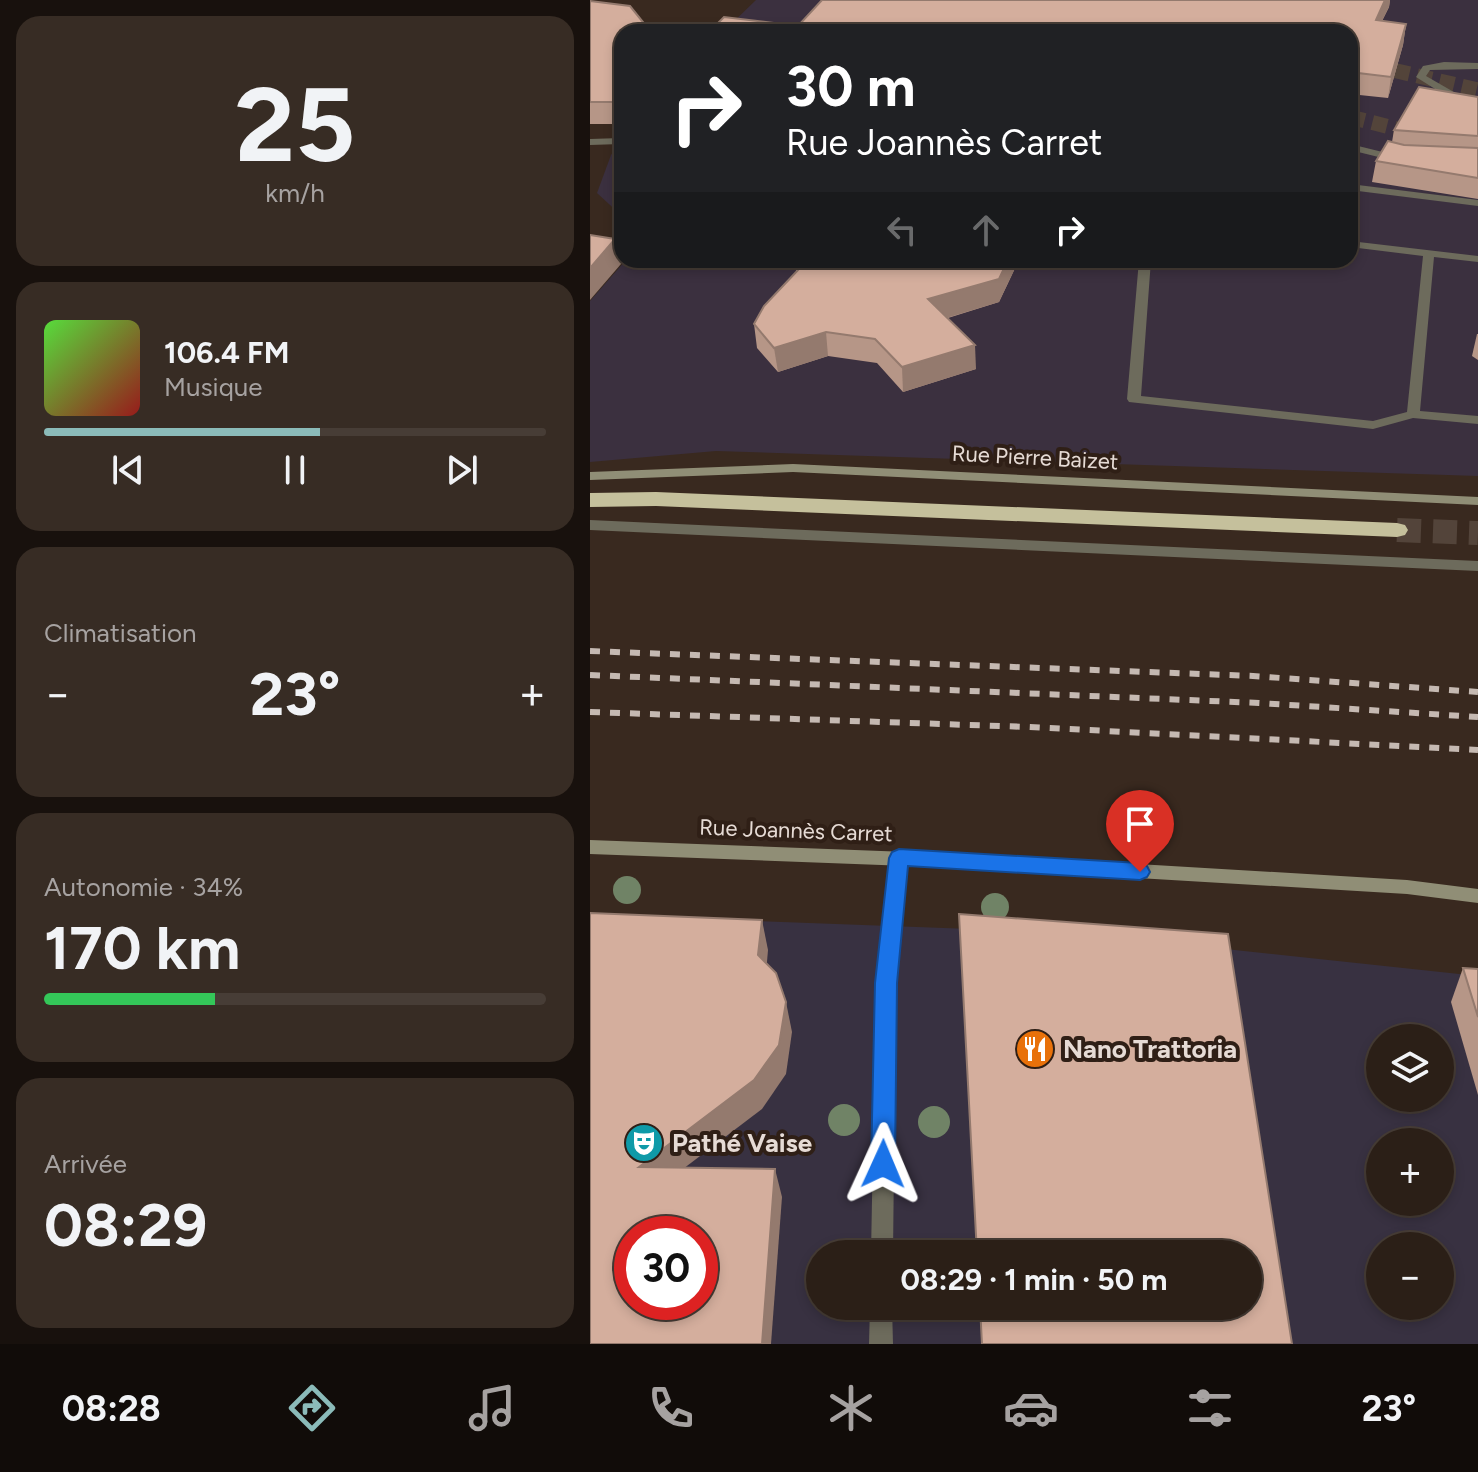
<!DOCTYPE html>
<html lang="fr">
<meta charset="utf-8">
<style>
:root{--surface:#2b1f17;--page:#372c24;--text:#f1f3f6;--muted:#a6a2a1;--line:#473d36;--accent:#8bbbb9}
body{margin:0;font-family:Figtree,sans-serif;background:var(--page);color:var(--text);height:100vh;display:flex;flex-direction:column;font-size:30px;white-space:nowrap}
*{box-sizing:border-box;margin:0}
p{font-size:26px;color:var(--muted)}
.icon{flex:none;width:44px;height:44px;fill:none;stroke:currentColor;stroke-width:2;stroke-linecap:round;stroke-linejoin:round}
.map{position:relative;flex:1;overflow:hidden}
.drawer{display:flex;flex-direction:column;gap:16px;padding:16px;background:#18110d;width:590px}
.drawer>*{flex:none}
.guide{position:absolute;left:24px;top:24px;width:744px;height:244px;border-radius:24px;box-shadow:0 4px 12px #0003,0 0 0 2px var(--line);background:#202124;color:#fff;overflow:hidden}
.buttons{position:absolute;left:776px;top:1024px;display:grid;gap:16px}
.buttons a{display:grid;place-items:center;width:88px;height:88px;border-radius:50%;background:var(--surface);box-shadow:0 4px 12px #0003,0 0 0 2px var(--line);font-size:40px}
.speed{position:absolute;left:24px;top:1216px;display:flex;gap:16px;font-size:40px;font-weight:700;text-align:center}
.speed>*{display:grid;place-content:center;width:104px;height:104px;border-radius:50%;background:var(--surface);box-shadow:0 4px 12px #0003,0 0 0 2px var(--line);line-height:1}
.speed .limit{border:12px solid #d22;background:#fff;color:#111}
.pin{position:absolute;display:grid;place-items:center;width:68px;height:68px;color:#fff;margin:-82px -34px;border-radius:50% 50% 50% 0;rotate:-45deg;box-shadow:0 0 8px #0007}
.pin .icon{rotate:45deg}
.me{position:absolute;width:88px;margin:-44px;rotate:1deg;stroke-linejoin:round;filter:drop-shadow(0 0 6px #0008)}
.turn{display:flex;align-items:center;gap:28px;height:168px;padding:0 40px;font-size:36px}
.turn .icon{width:104px;height:104px;stroke-width:2.5}
.turn b{display:block;font-size:56px;line-height:68px}
.lanes{display:flex;align-items:center;height:76px;padding:0 40px;background:#0003;justify-content:center;gap:40px;direction:ltr}
.lanes .off{opacity:.35}
.big{font-size:60px;font-weight:700;line-height:1.1}
.drawer .card{flex:1;display:flex;flex-direction:column;justify-content:center;gap:12px;min-width:0;padding:0 28px;border-radius:24px;background:var(--page)}
.drawer .dial{align-items:center;gap:0}
.dial b{font-size:104px;line-height:1}
.song{display:flex;align-items:center;gap:24px}
.cover{width:96px;height:96px;border-radius:12px;background:linear-gradient(135deg,hsl(110 70% 55%),hsl(0 70% 35%))}
.played{height:8px;border-radius:4px;background:linear-gradient(90deg,var(--accent) 55%,var(--line) 55%)}
.keys{display:flex;justify-content:space-around;direction:ltr}
.heat{display:flex;justify-content:space-between;align-items:center;font-size:44px;direction:ltr}
.charge{height:12px;border-radius:6px;background:linear-gradient(90deg,#34c759 34%,var(--line) 0)}
.trip{position:absolute;left:216px;top:1240px;width:456px;height:80px;border-radius:40px;background:var(--surface);box-shadow:0 4px 12px #0003,0 0 0 2px var(--line);font-weight:700;line-height:80px;text-align:center}
.tabs{display:flex;height:128px;justify-content:space-around;align-items:center;background:#110c09;color:var(--muted)}
.tabs .icon{width:56px;height:56px}
.tabs .on{color:var(--accent)}
.tabs b{font-size:36px;color:var(--text)}
main{display:flex;flex:1;min-height:0}
.map>svg:first-child{display:block}
.commercial{fill:#383141;fill-rule:evenodd}
.industrial{fill:#3b303f}
.lines{fill:none;stroke-linecap:round;stroke-linejoin:round}
.highway-tunnel-far1{stroke:#53443a;stroke-width:15;stroke-dasharray:15 8;stroke-linecap:butt}
.highway-tunnel{stroke:#53443a;stroke-width:24;stroke-dasharray:24 12;stroke-linecap:butt}
.lane{fill:#6d6b5c;fill-rule:evenodd}
.street{fill:#6d6b5c;fill-rule:evenodd}
.secondary{fill:#908e76;fill-rule:evenodd}
.highway{fill:#c5c09c;fill-rule:evenodd}
.rail{stroke:#c5b9b2;stroke-width:6;stroke-dasharray:10 10;stroke-linecap:butt}
.tree{fill:#708366}
.wall{fill:#b69687}
.shaded-wall{fill:#947a6e}
.building{fill:#d4ae9d;stroke:#947a6e;stroke-width:2;fill-rule:evenodd}
.route{fill:#1a73e8;stroke:#114b97;stroke-width:2}
.labels{text-anchor:middle;stroke-width:8;stroke-linejoin:round;paint-order:stroke}
.street-label{font-size:22px;fill:#e6dbd5;stroke:#2f1f16}
.near-poi-label{font-size:26px;font-weight:bold;fill:#e6dbd5;stroke:#2f1f16;text-anchor:start}
</style>
<main>
<section class="drawer">
<div class="card dial"><b>25</b><p>km/h</p></div>
<div class="card">
<div class="song"><i class="cover"></i><div><b>106.4 FM</b><p>Musique</p></div></div>
<div class="played"></div>
<div class="keys"><svg class="icon" aria-label="previous" viewBox="0 0 24 24"><path d="M18 5L8 12l10 7zM5 5v14"/></svg><svg class="icon" aria-label="pause" viewBox="0 0 24 24"><path d="M8 5v14M16 5v14"/></svg><svg class="icon" aria-label="next" viewBox="0 0 24 24"><path d="M6 5l10 7-10 7zM19 5v14"/></svg></div>
</div>
<div class="card"><p>Climatisation</p>
<div class="heat"><a>−</a><b class="big">23°</b><a>+</a></div>
</div>
<div class="card"><p>Autonomie · 34%</p><b class="big">170 km</b><div class="charge"></div></div>
<div class="card"><p>Arrivée</p><b class="big">08:29</b></div>
</section>
<div class="map">
<svg width="888" height="1344" viewBox="0 0 888 1344">
<rect width="100%" height="100%" fill="#39291f"/>
<!-- commercial -->
<path class="commercial" d="M0,915L487,933L888,976V1344H0ZM790,1038H850V1098H790ZM790,1142H850V1202H790ZM42,1234H110V1302H42ZM790,1246H850V1306H790ZM230,1254H658V1306H230Z"/>
<!-- industrial -->
<g class="industrial">
<polygon points="166,0 888,0 888,476 126,451 0,462 0,301 36,260 760,260 760,32 133,32"/>
<polygon points="32,140 32,216 7,193 21,155"/>
</g>
<g class="lines">
<!-- highway-tunnel-far1 -->
<g class="highway-tunnel-far1">
<polyline points="760,60 888,90"/>
<polyline points="760,117 888,149"/>
</g>
<!-- highway-tunnel -->
<polyline class="highway-tunnel" points="807,530 888,533"/>
<!-- lane -->
<g class="lane">
<polygon points="854,62 888,63 888,69 840,70 836,76 869,95 888,101 888,107 861,99 826,77 833,66"/>
<polygon points="32,138 32,144 27,143 27,139"/>
<polygon points="760,144 813,157 814,159 809,162 760,150"/>
<polygon points="760,184 888,200 888,206 760,190"/>
<polygon points="760,241 888,256 888,262 844,257 830,411 888,416 888,424 823,418 783,429 539,402 537,399 549,260 561,260 551,396 783,421 817,412 833,256 760,247"/>
</g>
<!-- street -->
<g class="street">
<polygon points="31,138 31,144 0,145 0,139"/>
<polygon points="0,520 888,561 888,571 0,530"/>
<polygon points="309,851 315,853 318,858 306,983 303,1254 281,1254 286,983 300,858 303,853"/>
<polygon points="280,1306 302,1306 303,1344 279,1344"/>
</g>
<!-- secondary -->
<g class="secondary">
<polygon points="203,464 888,497 888,505 203,472 0,480 0,472"/>
<polygon points="0,840 397,855 817,880 888,889 888,903 817,894 397,869 0,854"/>
</g>
<!-- highway -->
<polygon class="highway" points="66,492 807,523 815,525 818,530 815,535 807,537 66,506 0,507 0,493"/>
<!-- rail -->
<g class="rail">
<polyline points="0,651 663,676 888,692"/>
<polyline points="0,675 669,703 888,717"/>
<polyline points="0,712 439,727 888,750"/>
</g>
</g>
<!-- trees -->
<g class="tree">
<circle cx="37" cy="890" r="14"/>
<circle cx="405" cy="907" r="14"/>
<circle cx="254" cy="1120" r="16"/>
<circle cx="344" cy="1122" r="16"/>
</g>
<!-- wall -->
<g class="wall">
<polygon points="232,0 800,0 799,7 792,21 816,24 813,45 798,98 760,94 760,32 208,26"/>
<polygon points="0,1 32,32 32,124 0,124"/>
<polygon points="888,97 888,199 782,182 786,161 802,142 804,130"/>
<polygon points="197,260 429,260 409,302 358,318 386,369 313,392 287,363 238,356 188,372 167,348 164,324 206,272 206,268"/>
<polygon points="887,334 888,334 888,360 882,356"/>
<polygon points="873,968 888,969 888,1095 861,1002"/>
</g>
<!-- shaded-wall -->
<g class="shaded-wall">
<polygon points="795,0 800,0 799,7 782,41 786,20"/>
<polygon points="816,24 813,45 798,98 801,77"/>
<polygon points="25,239 31,264 0,300 0,268"/>
<polygon points="418,260 429,260 409,302 340,323 338,299"/>
<polygon points="236,332 238,356 188,372 184,348"/>
<polygon points="385,345 386,369 313,392 312,367"/>
<polygon points="172,920 178,950 175,985 168,955"/>
<polygon points="196,1002 202,1032 196,1074 172,1109 60,1194 49,1167"/>
<polygon points="185,1169 192,1197 181,1344 172,1344"/>
</g>
<!-- building -->
<g class="building">
<polygon points="232,0 795,0 786,20 816,24 801,77 760,72 760,32 119,32 134,17 208,26"/>
<polygon points="0,1 40,6 61,32 32,32 32,102 0,102"/>
<polygon points="829,87 888,97 888,136 804,130"/>
<polygon points="798,141 814,145 888,148 888,178 786,161"/>
<polygon points="0,235 25,239 0,268"/>
<polygon points="211,260 418,260 409,279 338,299 385,345 312,367 285,339 236,332 184,348 164,324 174,306 208,270 206,266"/>
<path d="M0,913L172,920L168,955L186,973L196,1002L189,1045L164,1080L49,1167L185,1169L172,1344H0ZM42,1234H110V1302H42Z"/>
<polygon points="369,914 638,934 702,1344 392,1344 390,1306 658,1306 658,1254 387,1254"/>
<polygon points="873,968 888,969 888,1017"/>
</g>
<!-- route -->
<polygon class="route" points="309,849 550,863 557,866 560,872 557,877 550,880 318,866 307,983 305,1164 302,1172 293,1175 285,1172 281,1164 285,983 299,858 302,852"/>
<!-- icons -->
<defs>
<symbol id="restaurant-disc" viewBox="-11 -11 22 22"><circle r="9.5" fill="#e8710a" stroke="#2f1f16"/><path d="M-5-6h1v4h1v-4h1v4h1v-4h1v5L-1.5 .5V6h-2V.5L-5-1ZM5-6V6H3V1.5H1.5Q1.5-4 5-6Z" fill="#fff"/></symbol>
<symbol id="theatre-disc" viewBox="-11 -11 22 22"><circle r="9.5" fill="#0f9aa8" stroke="#2f1f16"/><path d="M-5-5.5Q0-4 5-5.5V0Q5 5 0 6Q-5 5-5 0ZM-3.3-2.5H-1v1.5H-3.3ZM1-2.5H3.3v1.5H1ZM-2.8 1Q0 5.5 2.8 1Z" fill="#fff"/></symbol>
</defs>
<g fill-rule="evenodd">
<use href="#restaurant-disc" x="423" y="1027" width="44" height="44"/>
<use href="#theatre-disc" x="32" y="1121" width="44" height="44"/>
</g>
<g class="labels">
<!-- street labels -->
<g class="street-label">
<text transform="translate(445 457) rotate(3)" y="8">Rue Pierre Baizet</text>
<text transform="translate(206 830) rotate(2)" y="8">Rue Joannès Carret</text>
</g>
<!-- near-poi labels -->
<g class="near-poi-label">
<text x="473" y="1058">Nano Trattoria</text>
<text x="82" y="1152">Pathé Vaise</text>
</g>
</g>
</svg>
<div class="buttons">
<a><svg class="icon" aria-label="layers" viewBox="0 0 24 24"><path d="M12 4l9 5-9 5-9-5zM3 14l9 5 9-5"/></svg></a>
<a>+</a>
<a>−</a>
</div>
<div class="speed"><div class="limit">30</div></div>
<div class="pin" style="left:550px;top:872px;background:#d93025"><svg class="icon" aria-label="arrive" viewBox="0 0 24 24"><path d="M6 21V4h12l-3 4 3 4H6"/></svg></div>
<svg class="me" style="left:293px;top:1164px" viewBox="-20 -20 40 40"><path d="M0-17L14 15 0 8-14 15z" fill="#1a73e8" stroke="#fff" stroke-width="4"/></svg>
<div class="trip">08:29 · 1 min · 50 m</div>
<div class="guide">
<div class="turn"><svg class="icon" aria-label="right" viewBox="0 0 24 24"><path d="M7 20v-9h11M14 6l5 5-5 5"/></svg><div><b>30 m</b>Rue Joannès Carret</div></div>
<div class="lanes"><svg class="icon off" aria-label="left" viewBox="0 0 24 24"><path d="M17 20v-9H6M10 6l-5 5 5 5"/></svg><svg class="icon off" aria-label="ahead" viewBox="0 0 24 24"><path d="M12 20V5M6 11l6-6 6 6"/></svg><svg class="icon" aria-label="right" viewBox="0 0 24 24"><path d="M7 20v-9h11M14 6l5 5-5 5"/></svg></div>
</div>
</div>
</main>
<nav class="tabs">
<b>08:28</b>
<svg class="icon on" aria-label="directions" viewBox="0 0 24 24"><path d="M12 3l9 9-9 9-9-9zM9 14v-3h6M13 9l2 2-2 2"/></svg>
<svg class="icon" aria-label="music" viewBox="0 0 24 24"><path d="M9 18V5l10-2v13"/><circle cx="6" cy="18" r="3"/><circle cx="16" cy="16" r="3"/></svg>
<svg class="icon" aria-label="phone" viewBox="0 0 24 24"><path d="M5 4h4l2 5-3 2q2 4 5 5l2-3 5 2v4C11 20 4 13 5 4z"/></svg>
<svg class="icon" aria-label="climate" viewBox="0 0 24 24"><path d="M12 3v18M4 7l16 10M4 17L20 7"/></svg>
<svg class="icon" aria-label="car" viewBox="0 0 24 24"><path d="M5 17H2v-5l4-1 3-4h7l3 4 3 1v5h-3M9 17h6M6 11h13"/><circle cx="7" cy="17" r="2"/><circle cx="17" cy="17" r="2"/></svg>
<svg class="icon" aria-label="filters" viewBox="0 0 24 24"><path d="M4 7h16M4 17h16"/><circle cx="9" cy="7" r="2"/><circle cx="15" cy="17" r="2"/></svg>
<b>23°</b>
</nav>
